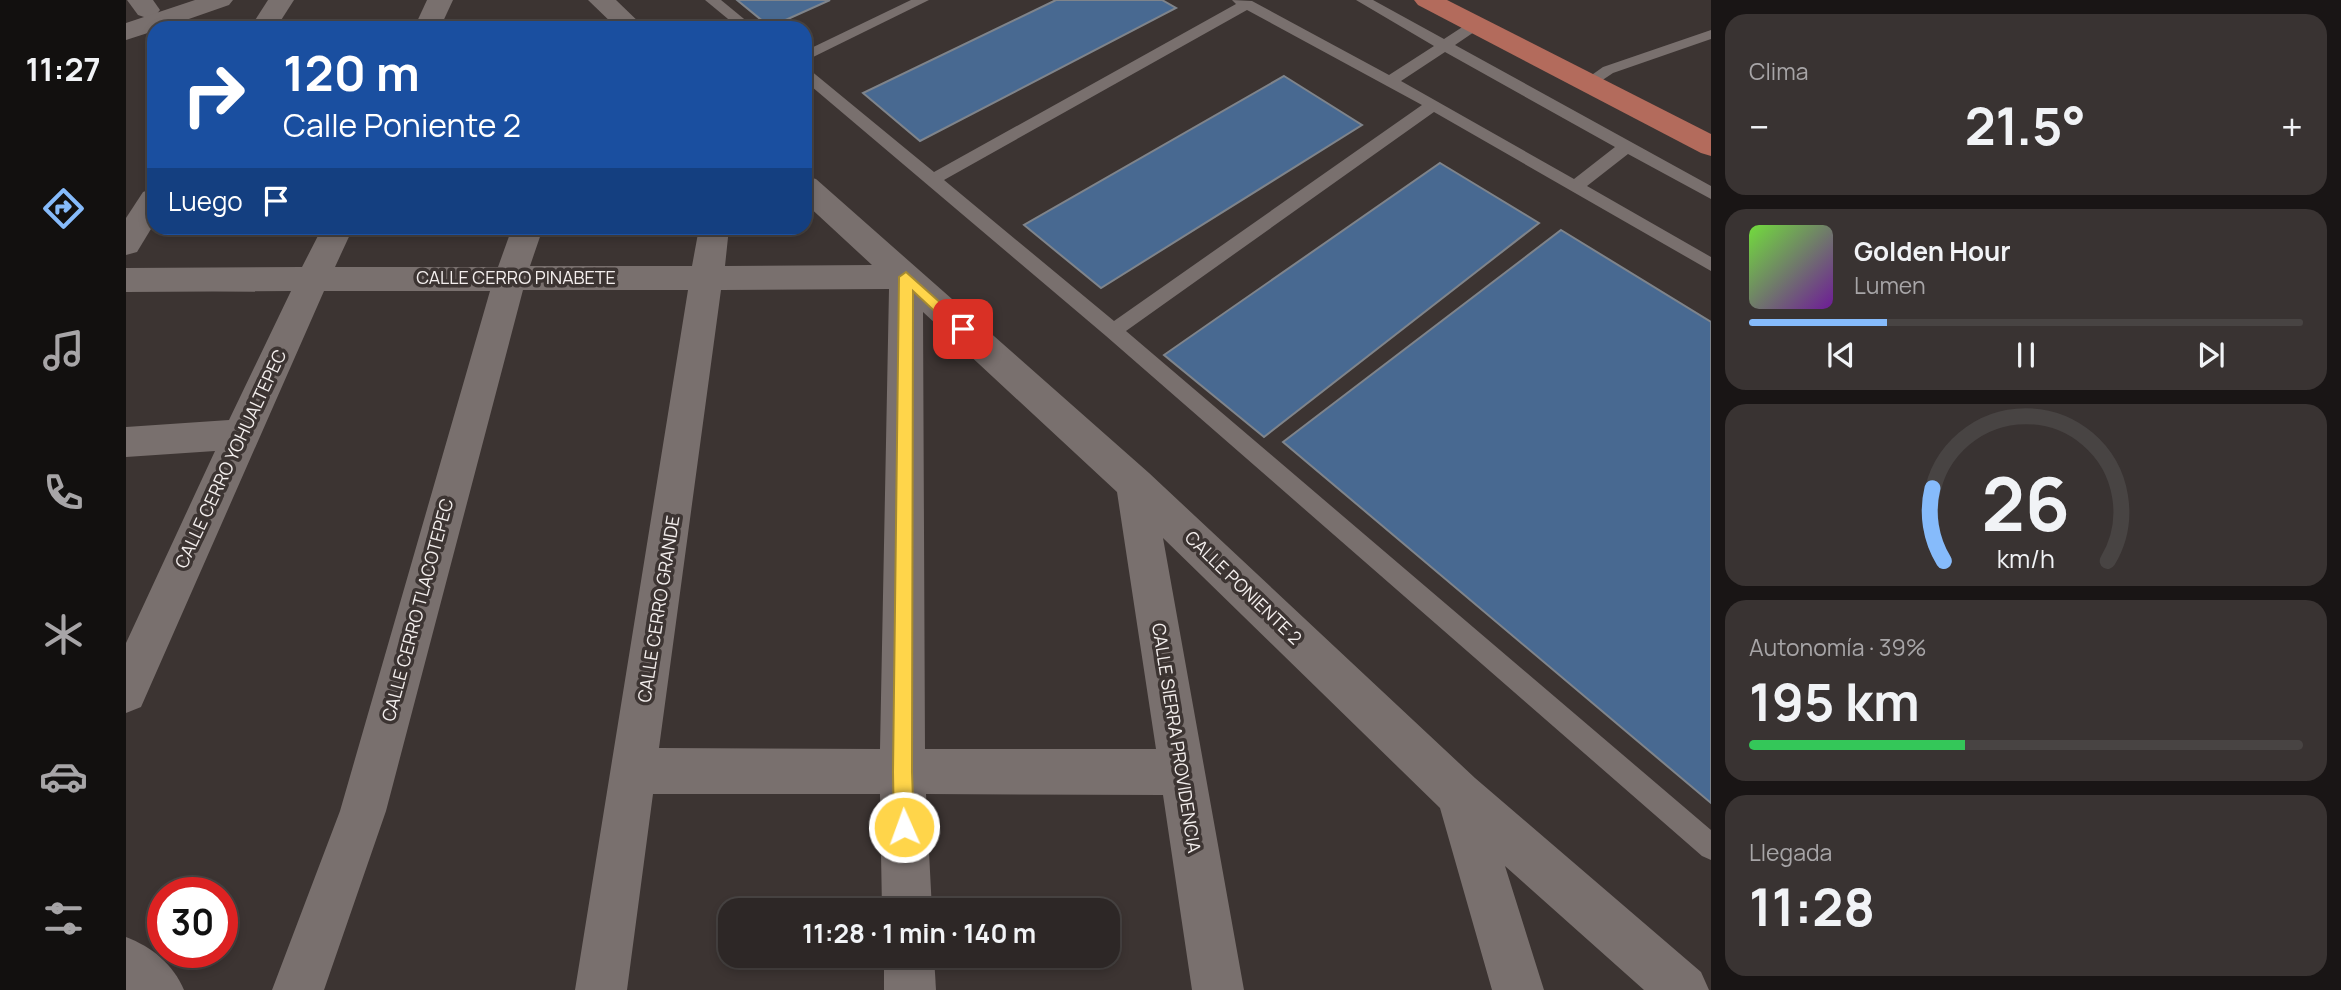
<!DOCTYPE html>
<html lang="es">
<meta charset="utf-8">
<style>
:root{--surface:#2d2726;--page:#393332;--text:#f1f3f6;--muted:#a7a5a7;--line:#484443;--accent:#86bbfb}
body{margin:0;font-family:Manrope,sans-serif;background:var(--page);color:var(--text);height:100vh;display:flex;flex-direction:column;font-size:26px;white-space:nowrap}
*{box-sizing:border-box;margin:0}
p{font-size:23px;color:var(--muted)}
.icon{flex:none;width:38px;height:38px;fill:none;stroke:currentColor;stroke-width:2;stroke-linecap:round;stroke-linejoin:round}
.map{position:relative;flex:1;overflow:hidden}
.drawer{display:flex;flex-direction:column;gap:14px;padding:14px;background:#191515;width:630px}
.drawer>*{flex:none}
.hud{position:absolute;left:21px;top:21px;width:665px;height:214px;border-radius:21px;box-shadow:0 4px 10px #0003,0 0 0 2px var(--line);background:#1a4fa0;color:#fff;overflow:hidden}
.speed{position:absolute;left:21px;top:877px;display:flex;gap:14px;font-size:35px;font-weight:700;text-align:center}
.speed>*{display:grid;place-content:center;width:91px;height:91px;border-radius:50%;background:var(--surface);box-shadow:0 4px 10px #0003,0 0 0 2px var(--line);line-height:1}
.speed .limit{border:10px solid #d22;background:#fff;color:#111}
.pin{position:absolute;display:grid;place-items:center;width:60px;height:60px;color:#fff;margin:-30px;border-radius:14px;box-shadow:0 4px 10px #0006}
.me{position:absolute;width:77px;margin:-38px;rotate:358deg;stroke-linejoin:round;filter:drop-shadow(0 0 5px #0008)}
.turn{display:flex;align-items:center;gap:24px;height:147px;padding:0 21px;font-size:32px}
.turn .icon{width:91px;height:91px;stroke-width:2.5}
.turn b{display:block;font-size:49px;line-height:60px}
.then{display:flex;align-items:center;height:66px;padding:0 21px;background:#0003;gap:14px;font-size:26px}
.big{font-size:52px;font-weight:700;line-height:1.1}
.drawer .card{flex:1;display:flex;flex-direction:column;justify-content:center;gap:10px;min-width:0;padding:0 24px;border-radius:21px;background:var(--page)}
.drawer .dial{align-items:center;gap:0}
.dial svg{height:182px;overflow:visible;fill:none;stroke:var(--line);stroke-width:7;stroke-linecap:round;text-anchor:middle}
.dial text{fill:var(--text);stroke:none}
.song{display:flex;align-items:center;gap:21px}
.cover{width:84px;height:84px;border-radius:10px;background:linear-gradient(135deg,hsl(100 70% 55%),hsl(280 70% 35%))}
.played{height:7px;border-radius:4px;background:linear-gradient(90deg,var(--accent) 25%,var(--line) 25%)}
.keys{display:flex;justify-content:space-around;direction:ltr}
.heat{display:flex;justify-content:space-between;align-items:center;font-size:38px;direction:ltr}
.charge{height:10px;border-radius:5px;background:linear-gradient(90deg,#34c759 39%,var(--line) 0)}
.trip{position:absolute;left:592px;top:898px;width:402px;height:70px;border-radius:21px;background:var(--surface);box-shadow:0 4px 10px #0003,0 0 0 2px var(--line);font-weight:700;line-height:70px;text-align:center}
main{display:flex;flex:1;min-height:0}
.tab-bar{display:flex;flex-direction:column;width:126px;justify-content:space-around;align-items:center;background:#12100f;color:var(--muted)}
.tab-bar .icon{width:49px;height:49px}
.tab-bar .current{color:var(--accent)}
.tab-bar b{font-size:32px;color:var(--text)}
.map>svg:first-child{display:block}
.building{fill:#486991;stroke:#7f848b;stroke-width:2}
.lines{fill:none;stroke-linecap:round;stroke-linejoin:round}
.service{fill:#79706e;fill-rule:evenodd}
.minor{fill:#79706e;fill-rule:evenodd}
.tertiary{fill:#79706e;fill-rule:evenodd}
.primary{fill:#b36b5c;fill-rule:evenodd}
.route{fill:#ffd54a;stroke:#a68a30;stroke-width:2}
.labels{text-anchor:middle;stroke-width:7;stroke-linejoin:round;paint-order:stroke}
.street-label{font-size:18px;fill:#f4efee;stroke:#3c3432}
</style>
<main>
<nav class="tab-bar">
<b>11:27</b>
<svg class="icon current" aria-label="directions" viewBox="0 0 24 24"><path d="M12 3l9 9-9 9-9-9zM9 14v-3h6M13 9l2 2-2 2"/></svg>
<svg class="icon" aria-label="music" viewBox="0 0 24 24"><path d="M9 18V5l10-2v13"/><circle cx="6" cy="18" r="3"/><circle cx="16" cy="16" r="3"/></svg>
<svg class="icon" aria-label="phone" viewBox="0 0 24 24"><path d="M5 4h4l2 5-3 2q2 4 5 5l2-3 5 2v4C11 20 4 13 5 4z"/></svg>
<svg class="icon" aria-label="climate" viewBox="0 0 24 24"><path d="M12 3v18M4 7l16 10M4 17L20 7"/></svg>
<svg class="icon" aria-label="car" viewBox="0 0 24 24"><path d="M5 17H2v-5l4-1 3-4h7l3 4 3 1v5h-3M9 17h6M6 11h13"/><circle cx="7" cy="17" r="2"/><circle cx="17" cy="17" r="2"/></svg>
<svg class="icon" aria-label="filters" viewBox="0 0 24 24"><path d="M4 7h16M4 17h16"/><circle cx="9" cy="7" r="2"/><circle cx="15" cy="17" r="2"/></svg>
</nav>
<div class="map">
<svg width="1585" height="990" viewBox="0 0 1585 990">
<rect width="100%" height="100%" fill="#3c3432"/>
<!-- building -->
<g class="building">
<polygon points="611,0 704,0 644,27"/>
<polygon points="930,0 1036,0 1050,8 794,141 737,93"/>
<polygon points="1158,76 1236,125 975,288 898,225"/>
<polygon points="1314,163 1413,223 1138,437 1038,355"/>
<polygon points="1435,230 1585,322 1585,803 1157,442"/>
</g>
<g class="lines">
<!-- service -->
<g class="service">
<polygon points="579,0 595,0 629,28 613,28"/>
<polygon points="785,0 803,0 679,61 679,51"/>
<path d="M1106,0L1126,1L1263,75L1308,46L1230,0H1247L1318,39L1344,22H1354V28L1329,45L1585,186V199L1502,154L1461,186L1585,257V271L1308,112L1000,331L1585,830V860L1576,856L980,336L679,81V68L684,70L808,172L1110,4ZM1121,10L1296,105L988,321L818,180ZM1319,52L1489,147L1448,179L1275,81Z"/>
<polygon points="1585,30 1585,39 1487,73 1466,87 1456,87 1453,84 1477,67"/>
</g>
<!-- minor -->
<g class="minor">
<polygon points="1,0 27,0 34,10 30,15 21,18 12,15"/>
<polygon points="142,0 168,0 150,28 124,28"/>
<polygon points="301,0 327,0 314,28 288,28"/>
<polygon points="462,0 490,0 519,28 491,28"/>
<path d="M679,176L690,179L1023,473L1349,778L1575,972L1583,990H1518L1379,866L1418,990H1366L1314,808L1037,538L1118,990H1066L1037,795L800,794L806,910H756L754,794H527L501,990H449L562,290H397L260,811L198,990H146L214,811L364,291H198L15,707L0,713V643L89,451L0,457V427L103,420L165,291L0,292V268L176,267L196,228H227L209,267H372L386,228H417L404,266H566L573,228H603L599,266L746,265L679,203ZM763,289L754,749L533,748L595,290ZM797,312L991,492L1030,749H799Z"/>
<polygon points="28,188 28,224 11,252 0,255 0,218 17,192"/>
<path d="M0,937C26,947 47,964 58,990H0Z"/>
<polygon points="758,956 808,956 810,990 758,990"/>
</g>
<!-- tertiary -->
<polygon class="tertiary" points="69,0 107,0 103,5 37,28 28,28 28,31 0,40 0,23"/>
<!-- primary -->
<polygon class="primary" points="1288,0 1321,0 1585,134 1585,156 1575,153 1292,5"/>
</g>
<!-- route -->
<polygon class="route" points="780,272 844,329 842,333 832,333 787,291 786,772 788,827 785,834 778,837 771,834 768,827 767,772 773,277"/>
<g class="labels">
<!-- street labels -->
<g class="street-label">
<text x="390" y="284">CALLE CERRO PINABETE</text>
<text transform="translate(105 459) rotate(-65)" y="6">CALLE CERRO YOHUALTEPEC</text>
<text transform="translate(1117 588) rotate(44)" y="6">CALLE PONIENTE 2</text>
<text transform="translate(533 609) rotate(-81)" y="6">CALLE CERRO GRANDE</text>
<text transform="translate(292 610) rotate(-75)" y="6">CALLE CERRO TLACOTEPEC</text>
<text transform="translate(1050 738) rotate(81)" y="6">CALLE SIERRA PROVIDENCIA</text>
</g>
</g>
</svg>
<div class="speed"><div class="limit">30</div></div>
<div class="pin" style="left:837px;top:329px;background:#d93025"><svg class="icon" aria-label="arrive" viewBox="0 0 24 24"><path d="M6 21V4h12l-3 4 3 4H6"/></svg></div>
<svg class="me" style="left:778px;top:827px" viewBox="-20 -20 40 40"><circle r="17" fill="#ffd54a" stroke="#fff" stroke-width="3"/><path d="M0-11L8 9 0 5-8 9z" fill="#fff"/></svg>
<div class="trip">11:28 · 1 min · 140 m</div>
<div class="hud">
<div class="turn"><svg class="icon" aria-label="right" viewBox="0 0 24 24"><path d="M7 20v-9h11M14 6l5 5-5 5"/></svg><div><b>120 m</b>Calle Poniente 2</div></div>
<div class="then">Luego<svg class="icon" aria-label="arrive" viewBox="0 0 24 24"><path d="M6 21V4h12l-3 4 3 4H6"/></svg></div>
</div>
</div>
<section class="drawer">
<div class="card"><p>Clima</p>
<div class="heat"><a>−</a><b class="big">21.5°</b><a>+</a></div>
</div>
<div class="card">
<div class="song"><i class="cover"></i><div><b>Golden Hour</b><p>Lumen</p></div></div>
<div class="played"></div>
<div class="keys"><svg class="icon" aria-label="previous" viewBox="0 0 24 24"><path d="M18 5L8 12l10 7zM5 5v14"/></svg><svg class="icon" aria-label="pause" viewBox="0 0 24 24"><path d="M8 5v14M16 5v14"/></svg><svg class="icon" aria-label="next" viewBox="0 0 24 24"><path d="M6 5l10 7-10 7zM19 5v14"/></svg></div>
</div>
<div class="card dial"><svg viewBox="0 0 100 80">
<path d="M14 69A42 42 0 1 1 86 69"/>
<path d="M14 69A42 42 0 0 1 9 37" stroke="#86bbfb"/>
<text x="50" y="56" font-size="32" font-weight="700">26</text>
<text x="50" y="72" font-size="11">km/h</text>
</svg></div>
<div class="card"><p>Autonomía · 39%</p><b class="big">195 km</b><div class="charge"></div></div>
<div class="card"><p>Llegada</p><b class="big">11:28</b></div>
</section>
</main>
